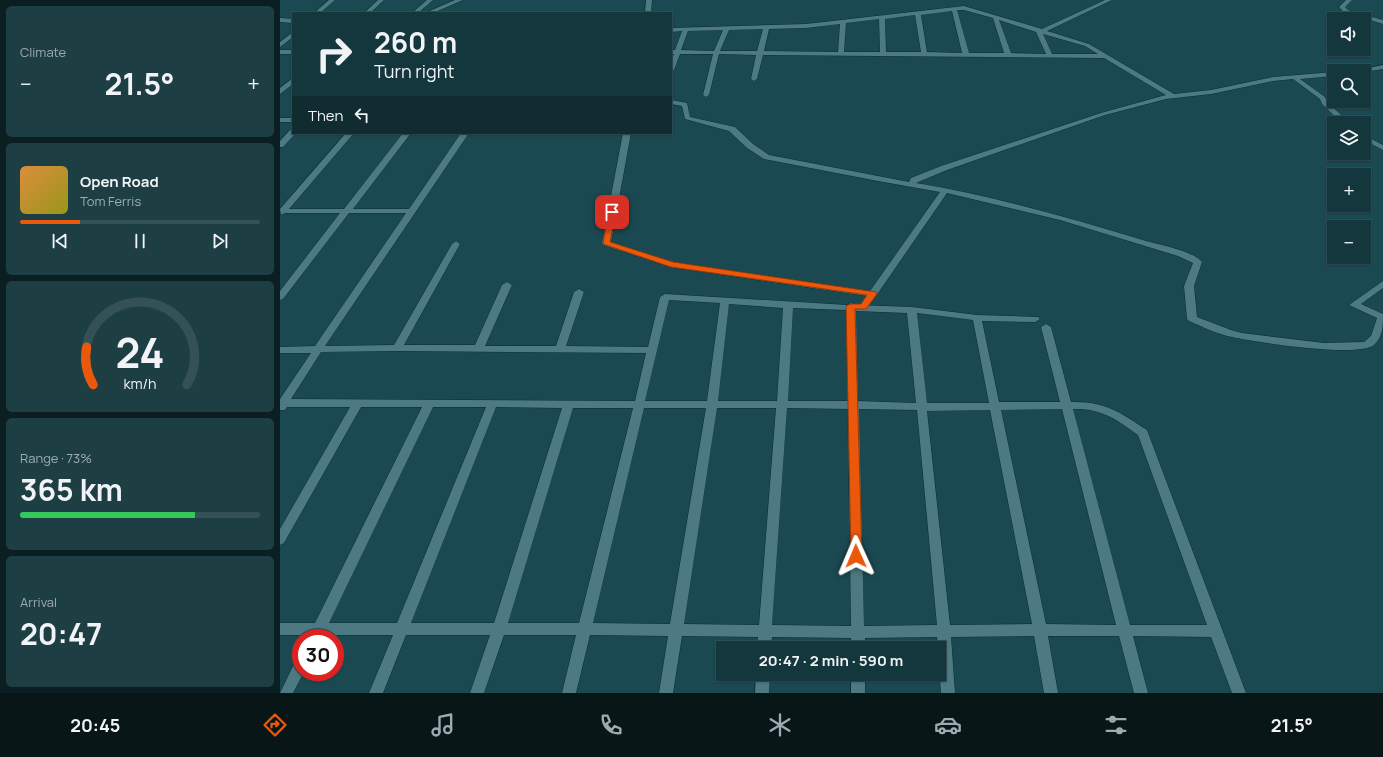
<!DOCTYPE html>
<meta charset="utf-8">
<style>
:root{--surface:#14373d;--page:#1d3f44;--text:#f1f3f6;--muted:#9dacb0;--line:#335157;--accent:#ea580c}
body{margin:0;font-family:Manrope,sans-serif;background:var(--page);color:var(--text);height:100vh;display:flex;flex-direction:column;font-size:15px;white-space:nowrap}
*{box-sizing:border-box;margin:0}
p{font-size:13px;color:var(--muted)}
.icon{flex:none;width:22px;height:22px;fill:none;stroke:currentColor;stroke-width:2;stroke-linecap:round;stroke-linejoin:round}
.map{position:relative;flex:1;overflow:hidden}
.drawer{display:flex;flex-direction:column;gap:6px;padding:6px;background:#0b1e22;width:280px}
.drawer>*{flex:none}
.banner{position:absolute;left:12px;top:12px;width:380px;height:122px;border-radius:0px;box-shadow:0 1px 3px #0004,0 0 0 1px var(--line);background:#14373d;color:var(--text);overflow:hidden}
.controls{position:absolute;left:1047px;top:12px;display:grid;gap:8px}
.controls a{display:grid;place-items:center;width:44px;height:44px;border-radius:0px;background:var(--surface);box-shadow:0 1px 3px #0004,0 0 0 1px var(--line);font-size:20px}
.speed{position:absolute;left:12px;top:629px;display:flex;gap:8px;font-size:20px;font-weight:700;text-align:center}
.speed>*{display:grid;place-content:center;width:52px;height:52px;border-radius:50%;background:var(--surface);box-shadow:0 1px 3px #0004,0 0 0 1px var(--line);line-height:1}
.speed .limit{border:6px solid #d22;background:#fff;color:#111}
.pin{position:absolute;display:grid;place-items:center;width:34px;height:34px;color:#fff;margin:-17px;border-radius:8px;box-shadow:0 2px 6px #0006}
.me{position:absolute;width:44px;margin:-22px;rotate:359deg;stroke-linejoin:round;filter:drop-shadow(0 0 3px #0008)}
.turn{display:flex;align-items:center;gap:14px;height:84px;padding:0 16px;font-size:18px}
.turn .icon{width:52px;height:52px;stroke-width:2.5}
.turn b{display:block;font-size:28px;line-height:34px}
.then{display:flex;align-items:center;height:38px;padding:0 16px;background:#0003;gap:8px;font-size:15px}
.big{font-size:30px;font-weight:700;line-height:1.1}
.drawer .card{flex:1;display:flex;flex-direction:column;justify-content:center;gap:6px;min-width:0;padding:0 14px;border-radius:6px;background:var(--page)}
.drawer .dial{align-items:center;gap:0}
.dial svg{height:104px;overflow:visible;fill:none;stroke:var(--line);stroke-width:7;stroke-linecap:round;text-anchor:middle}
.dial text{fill:var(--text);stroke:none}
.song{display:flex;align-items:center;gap:12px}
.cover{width:48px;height:48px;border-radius:6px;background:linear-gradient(135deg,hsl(30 70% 55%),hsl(60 70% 35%))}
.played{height:4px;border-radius:2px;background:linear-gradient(90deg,var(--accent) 25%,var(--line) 25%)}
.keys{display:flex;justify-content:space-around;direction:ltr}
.heat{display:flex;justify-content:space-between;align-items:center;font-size:22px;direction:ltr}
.charge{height:6px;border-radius:3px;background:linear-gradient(90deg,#34c759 73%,var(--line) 0)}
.trip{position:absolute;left:436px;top:641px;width:230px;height:40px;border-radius:0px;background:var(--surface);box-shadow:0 1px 3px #0004,0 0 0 1px var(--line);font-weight:700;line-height:40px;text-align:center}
.dock{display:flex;height:64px;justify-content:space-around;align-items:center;background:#081618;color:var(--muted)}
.dock .icon{width:28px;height:28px}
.dock .active{color:var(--accent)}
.dock b{font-size:18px;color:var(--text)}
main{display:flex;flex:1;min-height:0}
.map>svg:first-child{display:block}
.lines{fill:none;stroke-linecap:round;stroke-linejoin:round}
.street-casing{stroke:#0a2d34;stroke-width:1}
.street{fill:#4c7982;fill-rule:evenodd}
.route{fill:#ea580c;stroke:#983908}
</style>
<main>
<section class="drawer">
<div class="card"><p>Climate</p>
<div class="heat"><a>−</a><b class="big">21.5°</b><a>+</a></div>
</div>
<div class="card">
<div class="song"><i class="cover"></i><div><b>Open Road</b><p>Tom Ferris</p></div></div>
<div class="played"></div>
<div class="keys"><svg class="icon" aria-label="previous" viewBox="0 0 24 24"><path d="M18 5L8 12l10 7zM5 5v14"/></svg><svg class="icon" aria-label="pause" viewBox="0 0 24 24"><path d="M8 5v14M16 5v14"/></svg><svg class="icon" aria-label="next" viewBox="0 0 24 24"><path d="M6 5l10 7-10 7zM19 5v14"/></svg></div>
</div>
<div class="card dial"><svg viewBox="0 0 100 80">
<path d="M14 69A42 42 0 1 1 86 69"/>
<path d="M14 69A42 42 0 0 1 9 40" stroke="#ea580c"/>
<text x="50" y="56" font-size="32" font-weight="700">24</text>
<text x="50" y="72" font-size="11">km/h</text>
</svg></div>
<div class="card"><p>Range · 73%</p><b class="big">365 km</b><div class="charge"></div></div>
<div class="card"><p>Arrival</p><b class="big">20:47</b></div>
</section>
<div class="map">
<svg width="1103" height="693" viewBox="0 0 1103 693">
<rect width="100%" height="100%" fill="#1b4951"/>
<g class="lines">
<defs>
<g id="street">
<polygon points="49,0 55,0 40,13 34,13"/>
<polygon points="98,0 104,0 90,13 84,13"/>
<polygon points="147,0 153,0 138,13 132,13"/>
<polygon points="175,0 183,0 153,13 145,13"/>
<polygon points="366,0 372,0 371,13 365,13"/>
<path d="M825,0H832L767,31L809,44L894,94L931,90L993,77L1054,72V76L1020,79L1045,97L1047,102L1070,123H1062L1042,104L1040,99L1013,79L993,81L931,94L886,99L825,115L667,170L636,183C714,196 790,218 866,241C881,245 913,251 922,262L914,286L917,317L951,330L962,333L1044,343L1084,342L1091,336L1097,318L1069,305L1103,281V288L1081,304L1103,314C1103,326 1103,337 1094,345C1078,358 975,342 952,337C937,334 923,327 909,321L907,319L904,286L913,263L898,256L780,220L667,193L596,296L593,300L590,301L585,298L587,296L391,267L323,245L322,243L343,133H351L331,242L392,262L590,291L660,192L598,181L484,159L467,148L449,131L405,119L402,106L391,104V100L407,103L410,117L455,127L473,144L489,155L629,182L631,178L661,166L821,113L886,95L824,58L483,55L477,79L474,81L471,79L476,55L439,54L429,95L426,97L423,95L433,54H400L394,70L391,72V61L394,54H391V50H395L402,31L391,32V28L526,24L684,6L762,29ZM677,10H684L713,18L724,53H689ZM672,11L682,53L647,52L641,15ZM635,15L641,52H606L605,19ZM599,19L600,52H564L566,23ZM719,20L756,32L766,54L731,53ZM560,24L558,52L484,51L489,29L526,28ZM483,29L477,51H440L449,30ZM443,30L434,51L401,50L408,31ZM763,34L805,46L818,54H772Z"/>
<polygon points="1066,0 1072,0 1065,7 1068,10 1103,20 1103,24 1064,12 1059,7"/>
<polygon points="0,18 13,19 13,23 0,22"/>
<polygon points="13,32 13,37 0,47 0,42"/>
<rect x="0" y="50" width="13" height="4"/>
<polygon points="1103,65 1103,69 1084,72 1075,71"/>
<polygon points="13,78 13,84 0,94 0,88"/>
<rect x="0" y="118" width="13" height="4"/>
<polygon points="10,130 13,130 13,133 16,133 3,147 0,147 0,141"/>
<path d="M66,133H74L9,209H64L123,133H131L73,209H129L181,133H189L45,346L114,345L172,244L176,241L180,244L124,345H195L222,285L227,282L232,285L205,346H276L294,292L299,289L304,292L286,346L368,347L380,297L385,294L567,305L571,303L575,305L632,307L697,315L758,317L760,319L755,322L702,321L719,402H780L761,327L766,324L771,327L791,402C824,401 840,412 867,430L966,693H952L931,637L853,636L868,693H854L839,636H768L778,693H764L754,636L671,637L675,693H661L657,637L585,638V648H571V638L492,637L491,648H477L478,637L402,636L393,693H379L388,636L310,635L296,693H282L296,635H224L204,693H190L210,635H126L103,693H89L113,635H43L42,638H28L30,635H0V623H35L142,407H81L4,543L0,545V529L70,407H7L5,410H0V399L31,353H0V347L35,346L126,213H69L3,299L0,300V291L60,213H5L1,215L0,209ZM389,300L440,303L427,401H365ZM449,304L503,308L497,401H438ZM513,308L566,310L568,401H508ZM576,311L627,313L636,403L578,401ZM637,313L693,320L709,403H647ZM117,351L366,353L355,401L11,399L41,352ZM153,407H206L117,623H49ZM216,407L282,408L214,623H131ZM293,408H353L299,623H228ZM364,408H426L390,624L313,623ZM437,408H496L479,625L404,624ZM507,408L568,409L571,626L492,625ZM579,409L637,410L657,625L584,626ZM782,409L836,625L766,624L721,410ZM793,409C821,408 836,419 858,435L927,625H850ZM710,410L752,624L670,625L647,411Z"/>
<polygon points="1084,135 1103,145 1103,150 1084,140"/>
<polygon points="21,658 21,672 24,672 13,693 0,693 16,660"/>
<polygon points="476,674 490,674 489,693 475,693"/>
<rect x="571" y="674" width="14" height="19"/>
</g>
</defs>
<!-- street casing -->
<use href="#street" class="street-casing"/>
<!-- street -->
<use href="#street" class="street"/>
</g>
<!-- route -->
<polygon class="route" points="332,209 336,212 330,242 393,262 596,292 597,294 586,309 575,309 582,556 580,560 572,560 571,556 566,306 571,304 581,304 587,295 391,267 323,244 328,212"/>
</svg>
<div class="controls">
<a><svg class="icon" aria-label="sound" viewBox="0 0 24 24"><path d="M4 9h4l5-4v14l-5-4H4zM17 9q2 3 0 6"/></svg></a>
<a><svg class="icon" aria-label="search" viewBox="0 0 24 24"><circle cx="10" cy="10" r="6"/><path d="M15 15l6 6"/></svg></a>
<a><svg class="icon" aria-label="layers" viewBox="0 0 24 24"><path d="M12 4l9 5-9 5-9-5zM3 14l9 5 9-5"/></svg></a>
<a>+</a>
<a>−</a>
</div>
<div class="speed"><div class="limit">30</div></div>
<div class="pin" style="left:332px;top:212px;background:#d93025"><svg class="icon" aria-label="arrive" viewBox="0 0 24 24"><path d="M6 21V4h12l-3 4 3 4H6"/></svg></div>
<svg class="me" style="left:576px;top:556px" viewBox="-20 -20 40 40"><path d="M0-17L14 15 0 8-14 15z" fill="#ea580c" stroke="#fff" stroke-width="4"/></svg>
<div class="trip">20:47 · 2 min · 590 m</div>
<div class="banner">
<div class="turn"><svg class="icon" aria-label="right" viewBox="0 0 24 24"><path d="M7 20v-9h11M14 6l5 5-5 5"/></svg><div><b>260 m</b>Turn right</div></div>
<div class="then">Then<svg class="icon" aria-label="left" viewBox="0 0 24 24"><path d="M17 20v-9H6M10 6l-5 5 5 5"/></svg></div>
</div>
</div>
</main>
<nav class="dock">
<b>20:45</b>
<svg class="icon active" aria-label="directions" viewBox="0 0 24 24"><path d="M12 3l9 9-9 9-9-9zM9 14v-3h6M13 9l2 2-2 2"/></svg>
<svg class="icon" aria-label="music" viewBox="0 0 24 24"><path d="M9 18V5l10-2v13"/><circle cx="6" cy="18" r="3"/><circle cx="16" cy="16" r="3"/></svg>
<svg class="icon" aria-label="phone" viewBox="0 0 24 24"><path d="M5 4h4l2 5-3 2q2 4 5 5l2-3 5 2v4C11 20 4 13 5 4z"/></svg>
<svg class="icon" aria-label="climate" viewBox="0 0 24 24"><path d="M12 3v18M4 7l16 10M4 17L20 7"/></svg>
<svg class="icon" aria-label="car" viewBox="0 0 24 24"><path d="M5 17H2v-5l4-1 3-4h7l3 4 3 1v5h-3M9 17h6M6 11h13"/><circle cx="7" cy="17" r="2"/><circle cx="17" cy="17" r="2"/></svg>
<svg class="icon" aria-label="filters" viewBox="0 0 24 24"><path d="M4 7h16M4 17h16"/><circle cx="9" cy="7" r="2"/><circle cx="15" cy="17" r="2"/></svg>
<b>21.5°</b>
</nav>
